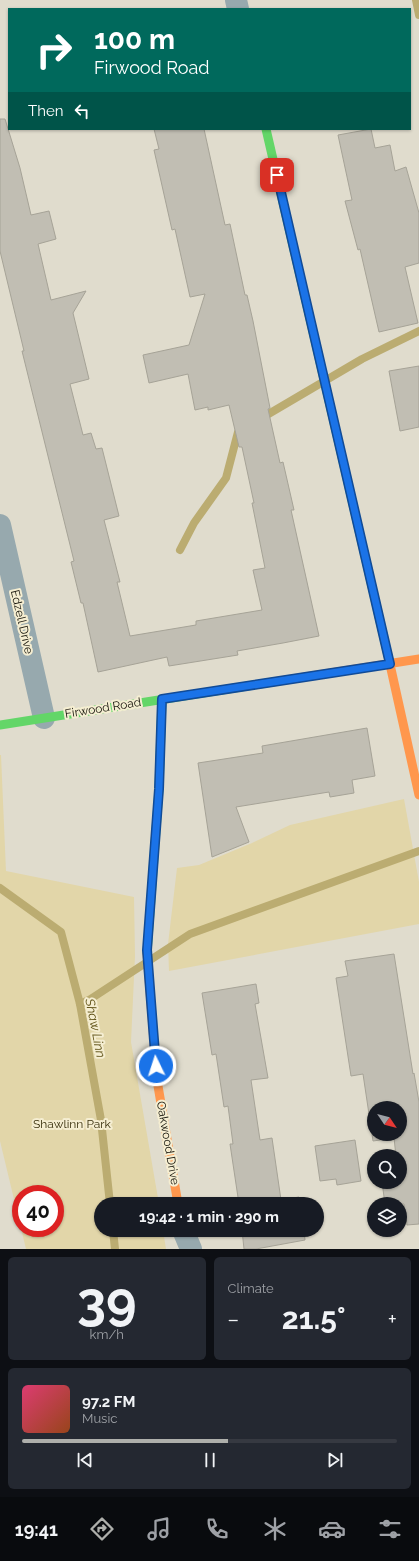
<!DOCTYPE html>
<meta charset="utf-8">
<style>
:root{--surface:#171b24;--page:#242831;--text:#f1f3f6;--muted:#9ea1a6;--line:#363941;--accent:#aeafab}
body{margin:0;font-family:Raleway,sans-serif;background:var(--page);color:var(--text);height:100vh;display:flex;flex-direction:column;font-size:15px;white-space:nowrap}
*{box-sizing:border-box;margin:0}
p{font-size:13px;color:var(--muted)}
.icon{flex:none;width:22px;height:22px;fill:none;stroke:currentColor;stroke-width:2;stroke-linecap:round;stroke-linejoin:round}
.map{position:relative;height:1249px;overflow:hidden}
.drawer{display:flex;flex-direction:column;gap:8px;padding:8px;background:#0d0f14;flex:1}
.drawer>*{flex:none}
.guide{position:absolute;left:8px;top:8px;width:403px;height:122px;border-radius:0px;box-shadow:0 1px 3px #0004;background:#00695c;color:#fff;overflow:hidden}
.needle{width:26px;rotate:125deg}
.controls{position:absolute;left:367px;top:1101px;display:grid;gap:8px}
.controls a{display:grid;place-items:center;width:40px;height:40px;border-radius:50%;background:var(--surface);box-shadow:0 1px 3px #0004;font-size:20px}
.speed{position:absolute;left:12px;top:1185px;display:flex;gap:8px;font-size:20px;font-weight:700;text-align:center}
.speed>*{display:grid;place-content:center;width:52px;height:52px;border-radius:50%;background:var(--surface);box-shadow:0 1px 3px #0004;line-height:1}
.speed .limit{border:6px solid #d22;background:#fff;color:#111}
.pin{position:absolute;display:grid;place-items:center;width:34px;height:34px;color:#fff;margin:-17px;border-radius:8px;box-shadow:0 2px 6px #0006}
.me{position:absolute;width:44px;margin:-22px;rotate:356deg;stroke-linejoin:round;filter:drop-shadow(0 0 3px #0008)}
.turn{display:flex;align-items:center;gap:14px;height:84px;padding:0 20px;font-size:18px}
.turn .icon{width:52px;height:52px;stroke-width:2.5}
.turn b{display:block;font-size:28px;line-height:34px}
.then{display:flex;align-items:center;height:38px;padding:0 20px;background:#0003;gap:8px;font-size:15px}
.big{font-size:30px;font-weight:700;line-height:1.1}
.drawer .card{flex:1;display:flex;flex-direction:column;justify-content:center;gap:6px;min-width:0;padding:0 14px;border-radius:6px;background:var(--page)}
.drawer .dial{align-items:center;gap:0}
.dial b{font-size:52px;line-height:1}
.song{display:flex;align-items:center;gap:12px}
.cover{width:48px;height:48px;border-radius:6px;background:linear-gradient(135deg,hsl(340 70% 55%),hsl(20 70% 35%))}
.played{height:4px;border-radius:2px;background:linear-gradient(90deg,var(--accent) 55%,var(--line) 55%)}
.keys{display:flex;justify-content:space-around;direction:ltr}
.heat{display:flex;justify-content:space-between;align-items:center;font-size:22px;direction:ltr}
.drawer .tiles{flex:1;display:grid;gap:8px;grid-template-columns:1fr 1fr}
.card:last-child{grid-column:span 2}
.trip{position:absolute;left:94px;top:1197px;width:230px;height:40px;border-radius:20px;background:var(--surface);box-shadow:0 1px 3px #0004;font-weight:700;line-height:40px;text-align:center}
.menu{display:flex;height:64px;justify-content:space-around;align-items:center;background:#090b0e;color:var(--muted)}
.menu .icon{width:28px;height:28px}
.menu .current{color:var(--accent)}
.menu b{font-size:18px;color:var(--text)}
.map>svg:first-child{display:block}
.green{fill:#e2d6a9;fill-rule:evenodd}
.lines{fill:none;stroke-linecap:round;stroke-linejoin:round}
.stream{stroke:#bbac71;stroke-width:8}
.building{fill:#c1beb3;stroke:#a6a397;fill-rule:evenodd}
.street{stroke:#97a9ae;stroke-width:22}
.fast{stroke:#63d668;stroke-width:9}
.slow{stroke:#ff974d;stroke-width:9}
.route-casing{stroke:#114b97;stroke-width:10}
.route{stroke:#1a73e8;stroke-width:7}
.labels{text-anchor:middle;stroke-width:4;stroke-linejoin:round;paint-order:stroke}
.street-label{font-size:12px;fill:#17150b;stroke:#f5eed2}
.park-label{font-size:12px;fill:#372e0b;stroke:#f5eed2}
.water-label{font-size:13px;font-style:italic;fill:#605217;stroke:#f5eed2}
</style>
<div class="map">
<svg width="419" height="1249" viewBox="0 0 419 1249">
<rect width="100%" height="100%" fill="#e0dccd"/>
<!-- green -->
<g class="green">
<path d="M0,755H1L6,871L134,897L135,956L131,1042L159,1204H101V1230H163L166,1249H26L0,1141ZM21,1194H55V1228H21Z"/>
<polygon points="404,799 419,882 419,924 169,971 168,944 177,868 199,865 252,843 290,825"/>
</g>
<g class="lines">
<!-- stream -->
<g class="stream">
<polyline points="416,0 419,15"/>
<polyline points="260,419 362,359 419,331"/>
<polyline points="180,550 194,523 226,478 238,432 242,429"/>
<polyline points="0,888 61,932 80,1004 101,1120 110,1204"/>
<polyline points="80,1004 89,1000 190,934 419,851"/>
<polyline points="113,1230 115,1249"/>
</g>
</g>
<!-- building -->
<g class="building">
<polygon points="0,119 5,119 20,168 31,215 49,211 56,239 38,244 51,300 86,291 73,313 89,379 70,384 83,435 91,433 96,449 102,448 119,516 104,520 120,582 117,582 130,636 196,625 196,621 262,610 253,570 265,568 252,503 254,503 242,447 239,447 229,405 208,410 208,407 195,410 188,374 149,383 143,355 189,345 205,294 190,297 175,229 172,230 154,150 159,149 154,129 204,129 225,225 230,224 245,295 247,295 253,321 270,408 268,409 280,463 283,462 294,510 291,510 319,636 283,643 237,651 238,655 169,666 167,657 98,672 83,603 81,603 71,562 74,561 22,351 24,351 0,251"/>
<polygon points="371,129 375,148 390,145 395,171 406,167 419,213 419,263 405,267 418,323 379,332 360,249 358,250 345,201 352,200 338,135"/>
<polygon points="419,366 419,427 400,431 389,371"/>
<polygon points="367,728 375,776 352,780 354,793 330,797 329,792 236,807 249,842 212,857 198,763 263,753 262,746"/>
<path d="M394,954L413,1074L414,1073L419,1102V1224L407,1225L404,1204H385L382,1182H401L400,1156H396L394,1138L373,1141L363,1074L351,1076L336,978L348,976L345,961ZM374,1108H400V1134H374Z"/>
<polygon points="256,984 259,1003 255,1004 268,1078 251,1080 260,1140 272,1138 281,1200 299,1197 300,1204 239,1204 230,1144 233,1144 228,1106 224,1107 216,1054 212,1055 202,993"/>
<polygon points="355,1140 361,1181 337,1185 336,1179 320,1181 315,1146"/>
<polygon points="242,1230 304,1230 305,1240 256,1249 244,1249"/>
</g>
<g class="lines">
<!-- street -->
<g class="street">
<polyline points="236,0 238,9"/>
<polyline points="0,525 44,718"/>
<polyline points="183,1230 191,1249"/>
</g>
<!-- fast -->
<g class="fast">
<polyline points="266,129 389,660"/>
<polyline points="0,725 273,682"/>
<polyline points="147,953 159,789 162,699"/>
</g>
<!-- slow -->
<g class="slow">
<polyline points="389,660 419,795"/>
<polyline points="273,682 419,659"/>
<polyline points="147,953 157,1080 178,1204"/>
</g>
</g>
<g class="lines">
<defs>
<polyline id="route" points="156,1066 147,950 159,789 162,699 390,664 277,175"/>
</defs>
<!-- route casing -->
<use href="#route" class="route-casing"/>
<!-- route -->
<use href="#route" class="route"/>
</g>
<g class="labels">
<!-- street labels -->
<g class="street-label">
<text transform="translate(22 622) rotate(77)" y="4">Edzell Drive</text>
<text transform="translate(103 708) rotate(-9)" y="4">Firwood Road</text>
<text transform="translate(168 1143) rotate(80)" y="4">Oakwood Drive</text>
</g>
<!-- park labels -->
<g class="park-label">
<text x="72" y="1128">Shawlinn Park</text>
</g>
<!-- water labels -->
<g class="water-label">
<text transform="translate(96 1028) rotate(79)" y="5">Shaw Linn</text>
</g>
</g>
</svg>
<div class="controls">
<a><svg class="needle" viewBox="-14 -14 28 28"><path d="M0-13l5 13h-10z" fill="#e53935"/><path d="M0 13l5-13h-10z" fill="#9ea1a6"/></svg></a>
<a><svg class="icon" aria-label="search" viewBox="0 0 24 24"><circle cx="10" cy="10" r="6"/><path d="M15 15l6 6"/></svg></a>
<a><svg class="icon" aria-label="layers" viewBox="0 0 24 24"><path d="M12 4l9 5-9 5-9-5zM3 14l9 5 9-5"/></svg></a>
</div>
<div class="speed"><div class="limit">40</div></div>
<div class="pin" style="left:277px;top:175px;background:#d93025"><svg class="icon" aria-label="arrive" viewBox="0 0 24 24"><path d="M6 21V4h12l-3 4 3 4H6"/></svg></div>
<svg class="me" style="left:156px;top:1066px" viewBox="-20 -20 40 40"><circle r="17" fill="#1a73e8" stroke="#fff" stroke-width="3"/><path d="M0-11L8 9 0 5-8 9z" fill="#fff"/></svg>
<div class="trip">19:42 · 1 min · 290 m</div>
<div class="guide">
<div class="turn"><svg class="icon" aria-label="right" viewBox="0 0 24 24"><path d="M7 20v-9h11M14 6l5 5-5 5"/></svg><div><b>100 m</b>Firwood Road</div></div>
<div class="then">Then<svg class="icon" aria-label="left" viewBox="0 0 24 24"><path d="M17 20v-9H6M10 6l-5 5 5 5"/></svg></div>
</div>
</div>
<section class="drawer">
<div class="tiles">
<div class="card dial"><b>39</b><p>km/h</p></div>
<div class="card"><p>Climate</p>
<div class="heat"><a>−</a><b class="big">21.5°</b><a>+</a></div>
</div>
<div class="card">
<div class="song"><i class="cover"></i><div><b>97.2 FM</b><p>Music</p></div></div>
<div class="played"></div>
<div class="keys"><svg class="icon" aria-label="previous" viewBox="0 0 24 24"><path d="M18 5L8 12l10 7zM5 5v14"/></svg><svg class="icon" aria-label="pause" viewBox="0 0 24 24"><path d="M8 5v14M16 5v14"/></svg><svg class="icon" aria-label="next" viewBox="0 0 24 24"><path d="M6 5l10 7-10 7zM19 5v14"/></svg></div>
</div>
</div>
</section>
<nav class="menu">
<b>19:41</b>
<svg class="icon current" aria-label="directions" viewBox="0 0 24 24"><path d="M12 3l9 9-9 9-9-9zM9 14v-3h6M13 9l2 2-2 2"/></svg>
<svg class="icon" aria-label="music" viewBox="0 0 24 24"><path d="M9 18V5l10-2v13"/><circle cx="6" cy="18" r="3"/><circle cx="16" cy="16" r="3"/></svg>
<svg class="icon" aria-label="phone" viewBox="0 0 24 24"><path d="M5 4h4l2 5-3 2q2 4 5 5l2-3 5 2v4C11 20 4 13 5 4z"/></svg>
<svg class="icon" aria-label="climate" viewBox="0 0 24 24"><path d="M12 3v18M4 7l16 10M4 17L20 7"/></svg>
<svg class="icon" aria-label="car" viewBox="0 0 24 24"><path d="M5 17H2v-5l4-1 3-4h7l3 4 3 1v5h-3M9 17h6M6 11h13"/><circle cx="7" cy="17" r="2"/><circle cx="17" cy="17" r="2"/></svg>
<svg class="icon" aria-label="filters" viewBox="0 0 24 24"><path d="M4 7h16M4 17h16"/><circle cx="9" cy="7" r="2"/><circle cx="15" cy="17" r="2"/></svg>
</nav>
